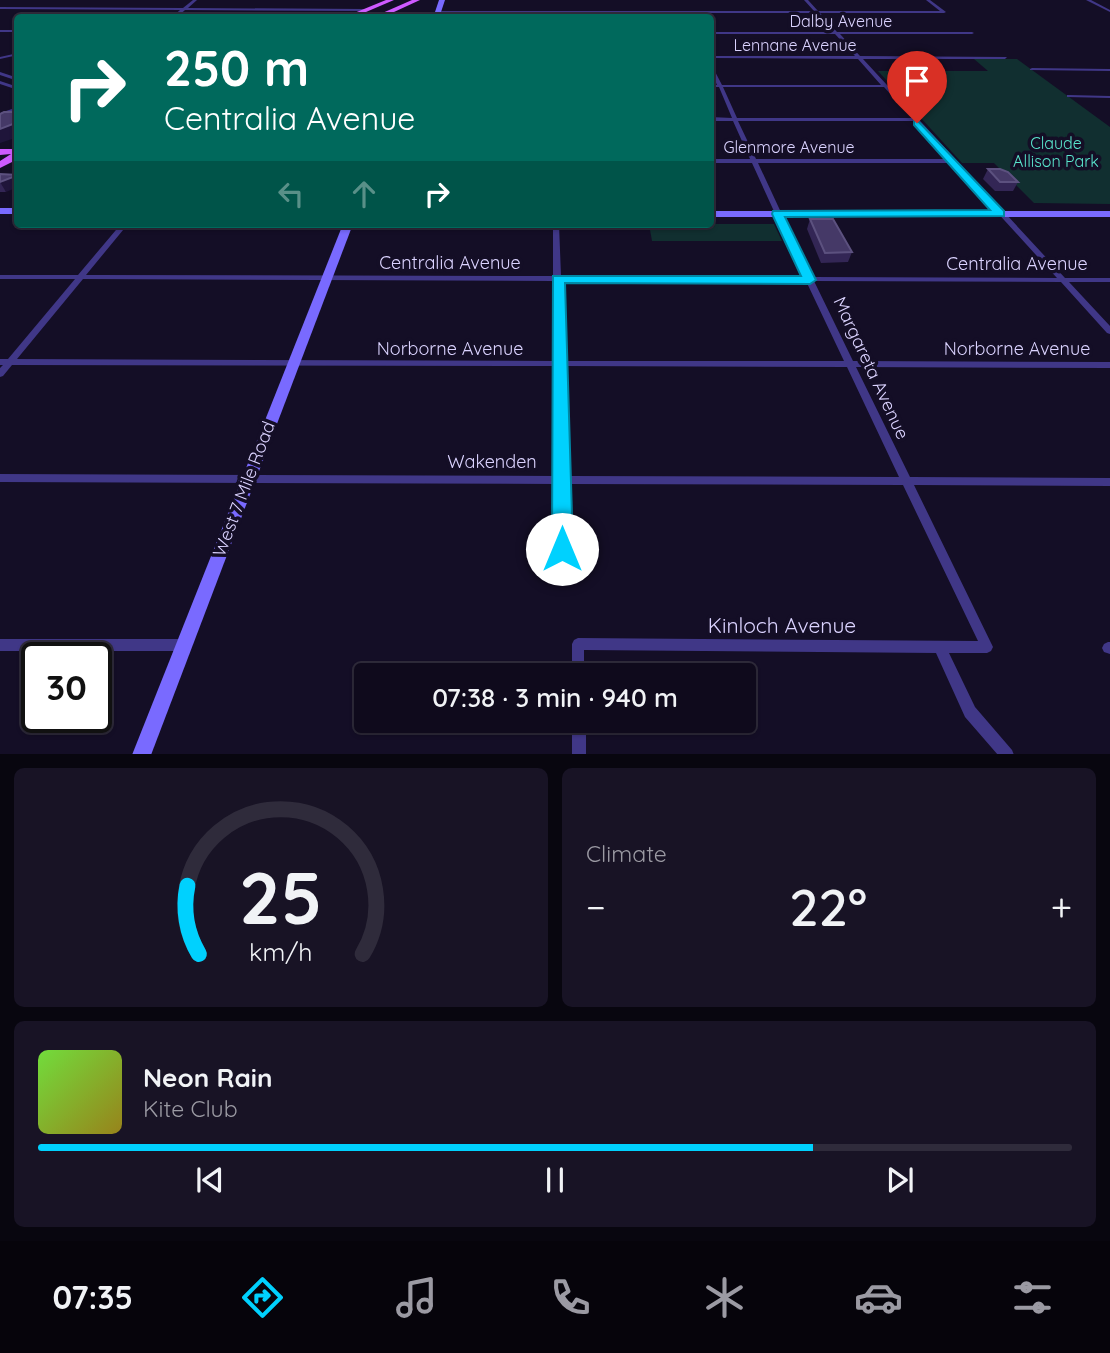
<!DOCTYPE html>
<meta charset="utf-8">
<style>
:root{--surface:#0f0a1c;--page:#181325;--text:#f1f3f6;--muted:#9b9aa3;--line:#2f2b3b;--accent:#00d1fe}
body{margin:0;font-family:Quicksand,sans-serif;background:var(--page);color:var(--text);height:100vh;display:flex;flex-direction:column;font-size:26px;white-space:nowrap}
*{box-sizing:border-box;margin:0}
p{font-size:23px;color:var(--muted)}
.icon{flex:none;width:38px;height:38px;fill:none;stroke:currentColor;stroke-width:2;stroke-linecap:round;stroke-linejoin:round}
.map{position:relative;height:754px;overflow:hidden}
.sheet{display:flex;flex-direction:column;gap:14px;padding:14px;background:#08060f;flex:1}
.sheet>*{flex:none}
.hud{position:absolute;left:14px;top:14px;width:700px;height:214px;border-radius:7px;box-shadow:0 2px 5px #0004,0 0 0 2px var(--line);background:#00695c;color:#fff;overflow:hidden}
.speed{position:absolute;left:21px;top:642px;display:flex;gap:14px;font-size:35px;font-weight:700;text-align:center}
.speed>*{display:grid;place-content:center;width:91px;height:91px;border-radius:50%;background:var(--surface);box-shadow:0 2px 5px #0004,0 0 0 2px var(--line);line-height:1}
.speed .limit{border:4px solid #111;border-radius:10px;background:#fff;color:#111}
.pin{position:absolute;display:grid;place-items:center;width:60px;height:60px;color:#fff;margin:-72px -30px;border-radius:50% 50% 50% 0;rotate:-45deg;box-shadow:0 0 7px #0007}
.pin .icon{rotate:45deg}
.me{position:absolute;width:77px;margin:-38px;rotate:0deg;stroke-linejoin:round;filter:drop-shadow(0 0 5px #0008)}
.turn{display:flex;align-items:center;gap:24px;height:147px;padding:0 35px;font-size:32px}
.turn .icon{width:91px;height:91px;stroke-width:2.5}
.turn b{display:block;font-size:49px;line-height:60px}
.lanes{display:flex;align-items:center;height:66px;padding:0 35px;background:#0003;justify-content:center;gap:35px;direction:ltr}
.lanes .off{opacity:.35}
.big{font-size:52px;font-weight:600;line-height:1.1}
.sheet .tile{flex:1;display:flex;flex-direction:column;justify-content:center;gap:10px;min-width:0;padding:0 24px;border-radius:10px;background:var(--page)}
.sheet .dial{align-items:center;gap:0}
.dial svg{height:182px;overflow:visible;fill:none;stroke:var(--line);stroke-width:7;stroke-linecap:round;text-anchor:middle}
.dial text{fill:var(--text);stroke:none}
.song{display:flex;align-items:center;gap:21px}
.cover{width:84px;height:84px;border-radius:10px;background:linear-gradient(135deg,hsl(100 70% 55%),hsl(50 70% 35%))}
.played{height:7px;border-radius:4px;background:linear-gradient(90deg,var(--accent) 75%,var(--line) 75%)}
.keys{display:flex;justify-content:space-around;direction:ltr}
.heat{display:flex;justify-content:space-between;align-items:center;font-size:38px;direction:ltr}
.sheet .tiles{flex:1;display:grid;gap:14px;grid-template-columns:1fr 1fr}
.tile:last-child{grid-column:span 2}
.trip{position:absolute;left:354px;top:663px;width:402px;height:70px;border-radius:7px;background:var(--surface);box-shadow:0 2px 5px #0004,0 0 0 2px var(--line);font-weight:600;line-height:70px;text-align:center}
.tabs{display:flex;height:112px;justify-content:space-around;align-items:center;background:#06040b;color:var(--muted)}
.tabs .icon{width:49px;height:49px}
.tabs .selected{color:var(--accent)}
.tabs b{font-size:32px;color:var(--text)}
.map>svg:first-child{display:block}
.green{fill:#112f30}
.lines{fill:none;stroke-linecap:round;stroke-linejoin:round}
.street{fill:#403787;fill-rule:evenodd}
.secondary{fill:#796aff;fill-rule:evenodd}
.primary{fill:#ce5aff;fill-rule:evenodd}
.wall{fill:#332655}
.shaded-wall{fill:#1f153a}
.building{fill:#453967;stroke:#5c517f;stroke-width:2}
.route{fill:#00d1fe;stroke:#0088a5;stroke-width:2}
.labels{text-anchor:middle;stroke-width:7;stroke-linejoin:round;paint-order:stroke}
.far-street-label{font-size:16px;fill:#dbd3ff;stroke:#140e26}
.far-park-label{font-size:16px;fill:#59e5cc;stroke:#140e26}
.street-label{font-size:18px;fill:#dbd3ff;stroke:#140e26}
.near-street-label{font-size:21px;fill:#dbd3ff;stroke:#140e26}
</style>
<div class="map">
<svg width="1110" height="755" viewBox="0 0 1110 755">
<rect width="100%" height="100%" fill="#140e26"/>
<!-- green -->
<g class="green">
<polygon points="974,59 1017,59 1110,127 1110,204 1034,203 994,163 962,163 878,71 988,71"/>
<polygon points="649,224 774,224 782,241 652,241"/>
</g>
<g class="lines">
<!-- street -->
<g class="street">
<polygon points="193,0 197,0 188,8 366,9 368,10 366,11 185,10 176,18 171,18 180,10 0,9 0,7 183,8"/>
<path d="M804,0H808L818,11H940L926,0H930L946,12L944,13H820L837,32H972L974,33L972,34H840L860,56L1007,57L1005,59H863L1065,278H1110V282H1069L1110,326V334L1107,333L1061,282L814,281L853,361L1110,362V368L856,367L910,477L1110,478V486L914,485L993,647L991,651L987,653H949L975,707L1012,750L1014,755H998L965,717L936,653L584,650V676H572V644L574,640L578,638L978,641L903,485L567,484L569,549L567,552L563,554L559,552L557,549V484L0,482V474L556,476L555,366L12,365L3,376L0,377V368L3,365H0V359H8L75,279H0V275H78L121,224H128L86,275L553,276V224H559L561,276L804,277L752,163H710V159H750L733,121H710V117L732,118L719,87H710V85H717L710,69V62L722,85H881L858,59L710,58V56H855L835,34H710V32H833L816,13H438L436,12L438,11H814ZM723,87H884L912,118H737ZM738,121H915L949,159H756ZM758,163H952L1057,278L811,277ZM83,279L553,281L555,361L17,359ZM561,281H806L844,361H563ZM563,366L847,367L899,477L566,476Z"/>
<polygon points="1086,0 1091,0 1110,10 1110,12"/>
<rect x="0" y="30" width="18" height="2"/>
<polygon points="18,53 18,55 0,59 0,57"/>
<polygon points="1032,68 1110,69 1110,71 1030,70 1030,69"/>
<polygon points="0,72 18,78 18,81 0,75"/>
<polygon points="0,81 18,87 18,90 0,84"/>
<polygon points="1069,95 1110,96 1110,98 1067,97 1067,95"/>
<polygon points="18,107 18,110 0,117 0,113"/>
<polygon points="0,639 183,639 187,641 189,645 187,649 183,651 0,651"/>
<polygon points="1108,642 1110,642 1110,654 1104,652 1102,648 1104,644"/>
<rect x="572" y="721" width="14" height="34"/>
</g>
<!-- secondary -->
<g class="secondary">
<polygon points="439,0 445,0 439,18 433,18"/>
<rect x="0" y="208" width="18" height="6"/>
<rect x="710" y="211" width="400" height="6"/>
<polygon points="343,224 353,224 151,755 132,755"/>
</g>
<!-- primary -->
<g class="primary">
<polygon points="386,0 394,0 352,18 342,18"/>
<polygon points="412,0 420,0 381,18 371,18"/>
<polygon points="0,149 16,149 18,159 0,168 0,161 11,154 0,155"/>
</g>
</g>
<!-- wall -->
<g class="wall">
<polygon points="988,169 1018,182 1013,191 995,191 983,179"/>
<polygon points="0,174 6,192 0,192"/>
<polygon points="810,219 852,252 848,262 821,263 807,229"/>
</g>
<!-- shaded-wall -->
<g class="shaded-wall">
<polygon points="18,122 18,137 0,143 0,129"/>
<polygon points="18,175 18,187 6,192 0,182"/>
</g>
<!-- building -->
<g class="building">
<polygon points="4,112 18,112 18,122 0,129 0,114"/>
<polygon points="988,169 1000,169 1008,172 1018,182 1000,182"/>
<polygon points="0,174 18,175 0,182"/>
<polygon points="810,219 833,219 852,252 825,253"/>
</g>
<!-- route -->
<polygon class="route" points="917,120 1004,211 1004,216 785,217 816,280 810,284 565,283 573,549 570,556 562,558 555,556 552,549 553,276 801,276 772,214 773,211 990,210 914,125 914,121"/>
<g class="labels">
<!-- far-street labels -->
<g class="far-street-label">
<text x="841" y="27">Dalby Avenue</text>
<text x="795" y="51">Lennane Avenue</text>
<text x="789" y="153">Glenmore Avenue</text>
</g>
<!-- far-park labels -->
<g class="far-park-label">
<text x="1056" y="149">Claude<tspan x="1056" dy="18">Allison Park</tspan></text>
</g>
<!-- street labels -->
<g class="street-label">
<text x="450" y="269">Centralia Avenue</text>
<text x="1017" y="270">Centralia Avenue</text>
<text x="450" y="355">Norborne Avenue</text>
<text x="1017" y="355">Norborne Avenue</text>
<text transform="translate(871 368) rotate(65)" y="6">Margareta Avenue</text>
<text x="492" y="468">Wakenden</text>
<text transform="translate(244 489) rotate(-69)" y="6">West 7 Mile Road</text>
</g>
<!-- near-street labels -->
<g class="near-street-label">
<text x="782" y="633">Kinloch Avenue</text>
</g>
</g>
</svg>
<div class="speed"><div class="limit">30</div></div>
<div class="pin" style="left:917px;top:123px;background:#d93025"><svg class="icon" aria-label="arrive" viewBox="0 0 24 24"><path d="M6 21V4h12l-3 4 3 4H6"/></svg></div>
<svg class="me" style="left:562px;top:549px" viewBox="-20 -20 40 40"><circle r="19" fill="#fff"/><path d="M0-13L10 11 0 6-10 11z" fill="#00d1fe"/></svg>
<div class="trip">07:38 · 3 min · 940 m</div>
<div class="hud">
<div class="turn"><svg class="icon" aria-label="right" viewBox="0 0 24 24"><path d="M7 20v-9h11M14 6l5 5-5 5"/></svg><div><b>250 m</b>Centralia Avenue</div></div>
<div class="lanes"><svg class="icon off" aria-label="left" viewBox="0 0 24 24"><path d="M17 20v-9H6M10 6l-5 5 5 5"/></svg><svg class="icon off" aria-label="ahead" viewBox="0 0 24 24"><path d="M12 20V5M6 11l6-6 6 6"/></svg><svg class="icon" aria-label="right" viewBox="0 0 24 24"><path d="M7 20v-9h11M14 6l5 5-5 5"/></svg></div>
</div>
</div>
<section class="sheet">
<div class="tiles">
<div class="tile dial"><svg viewBox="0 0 100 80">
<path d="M14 69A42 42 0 1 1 86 69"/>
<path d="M14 69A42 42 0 0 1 9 39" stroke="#00d1fe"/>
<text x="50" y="56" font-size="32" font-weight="700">25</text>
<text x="50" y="72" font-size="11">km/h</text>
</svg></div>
<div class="tile"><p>Climate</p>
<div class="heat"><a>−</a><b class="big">22°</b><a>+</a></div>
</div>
<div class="tile">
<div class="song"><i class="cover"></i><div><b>Neon Rain</b><p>Kite Club</p></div></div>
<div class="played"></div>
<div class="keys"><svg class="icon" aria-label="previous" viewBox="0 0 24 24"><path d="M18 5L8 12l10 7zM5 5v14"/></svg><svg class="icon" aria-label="pause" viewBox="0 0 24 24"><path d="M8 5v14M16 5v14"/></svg><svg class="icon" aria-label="next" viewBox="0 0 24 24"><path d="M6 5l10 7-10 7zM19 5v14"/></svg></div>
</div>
</div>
</section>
<nav class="tabs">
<b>07:35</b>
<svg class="icon selected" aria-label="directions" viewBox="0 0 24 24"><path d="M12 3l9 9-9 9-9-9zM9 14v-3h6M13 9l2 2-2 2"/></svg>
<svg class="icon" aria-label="music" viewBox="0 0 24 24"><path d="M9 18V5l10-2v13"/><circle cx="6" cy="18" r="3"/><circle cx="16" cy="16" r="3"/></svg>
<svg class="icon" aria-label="phone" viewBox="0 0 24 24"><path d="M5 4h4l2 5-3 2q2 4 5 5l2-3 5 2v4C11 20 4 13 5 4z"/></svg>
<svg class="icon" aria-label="climate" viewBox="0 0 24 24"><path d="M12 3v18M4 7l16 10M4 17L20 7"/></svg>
<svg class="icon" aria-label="car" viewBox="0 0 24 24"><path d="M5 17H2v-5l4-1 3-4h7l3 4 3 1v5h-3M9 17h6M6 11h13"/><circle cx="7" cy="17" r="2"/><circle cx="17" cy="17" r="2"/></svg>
<svg class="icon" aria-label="filters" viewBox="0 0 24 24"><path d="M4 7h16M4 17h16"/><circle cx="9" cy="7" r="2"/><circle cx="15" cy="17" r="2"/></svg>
</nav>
